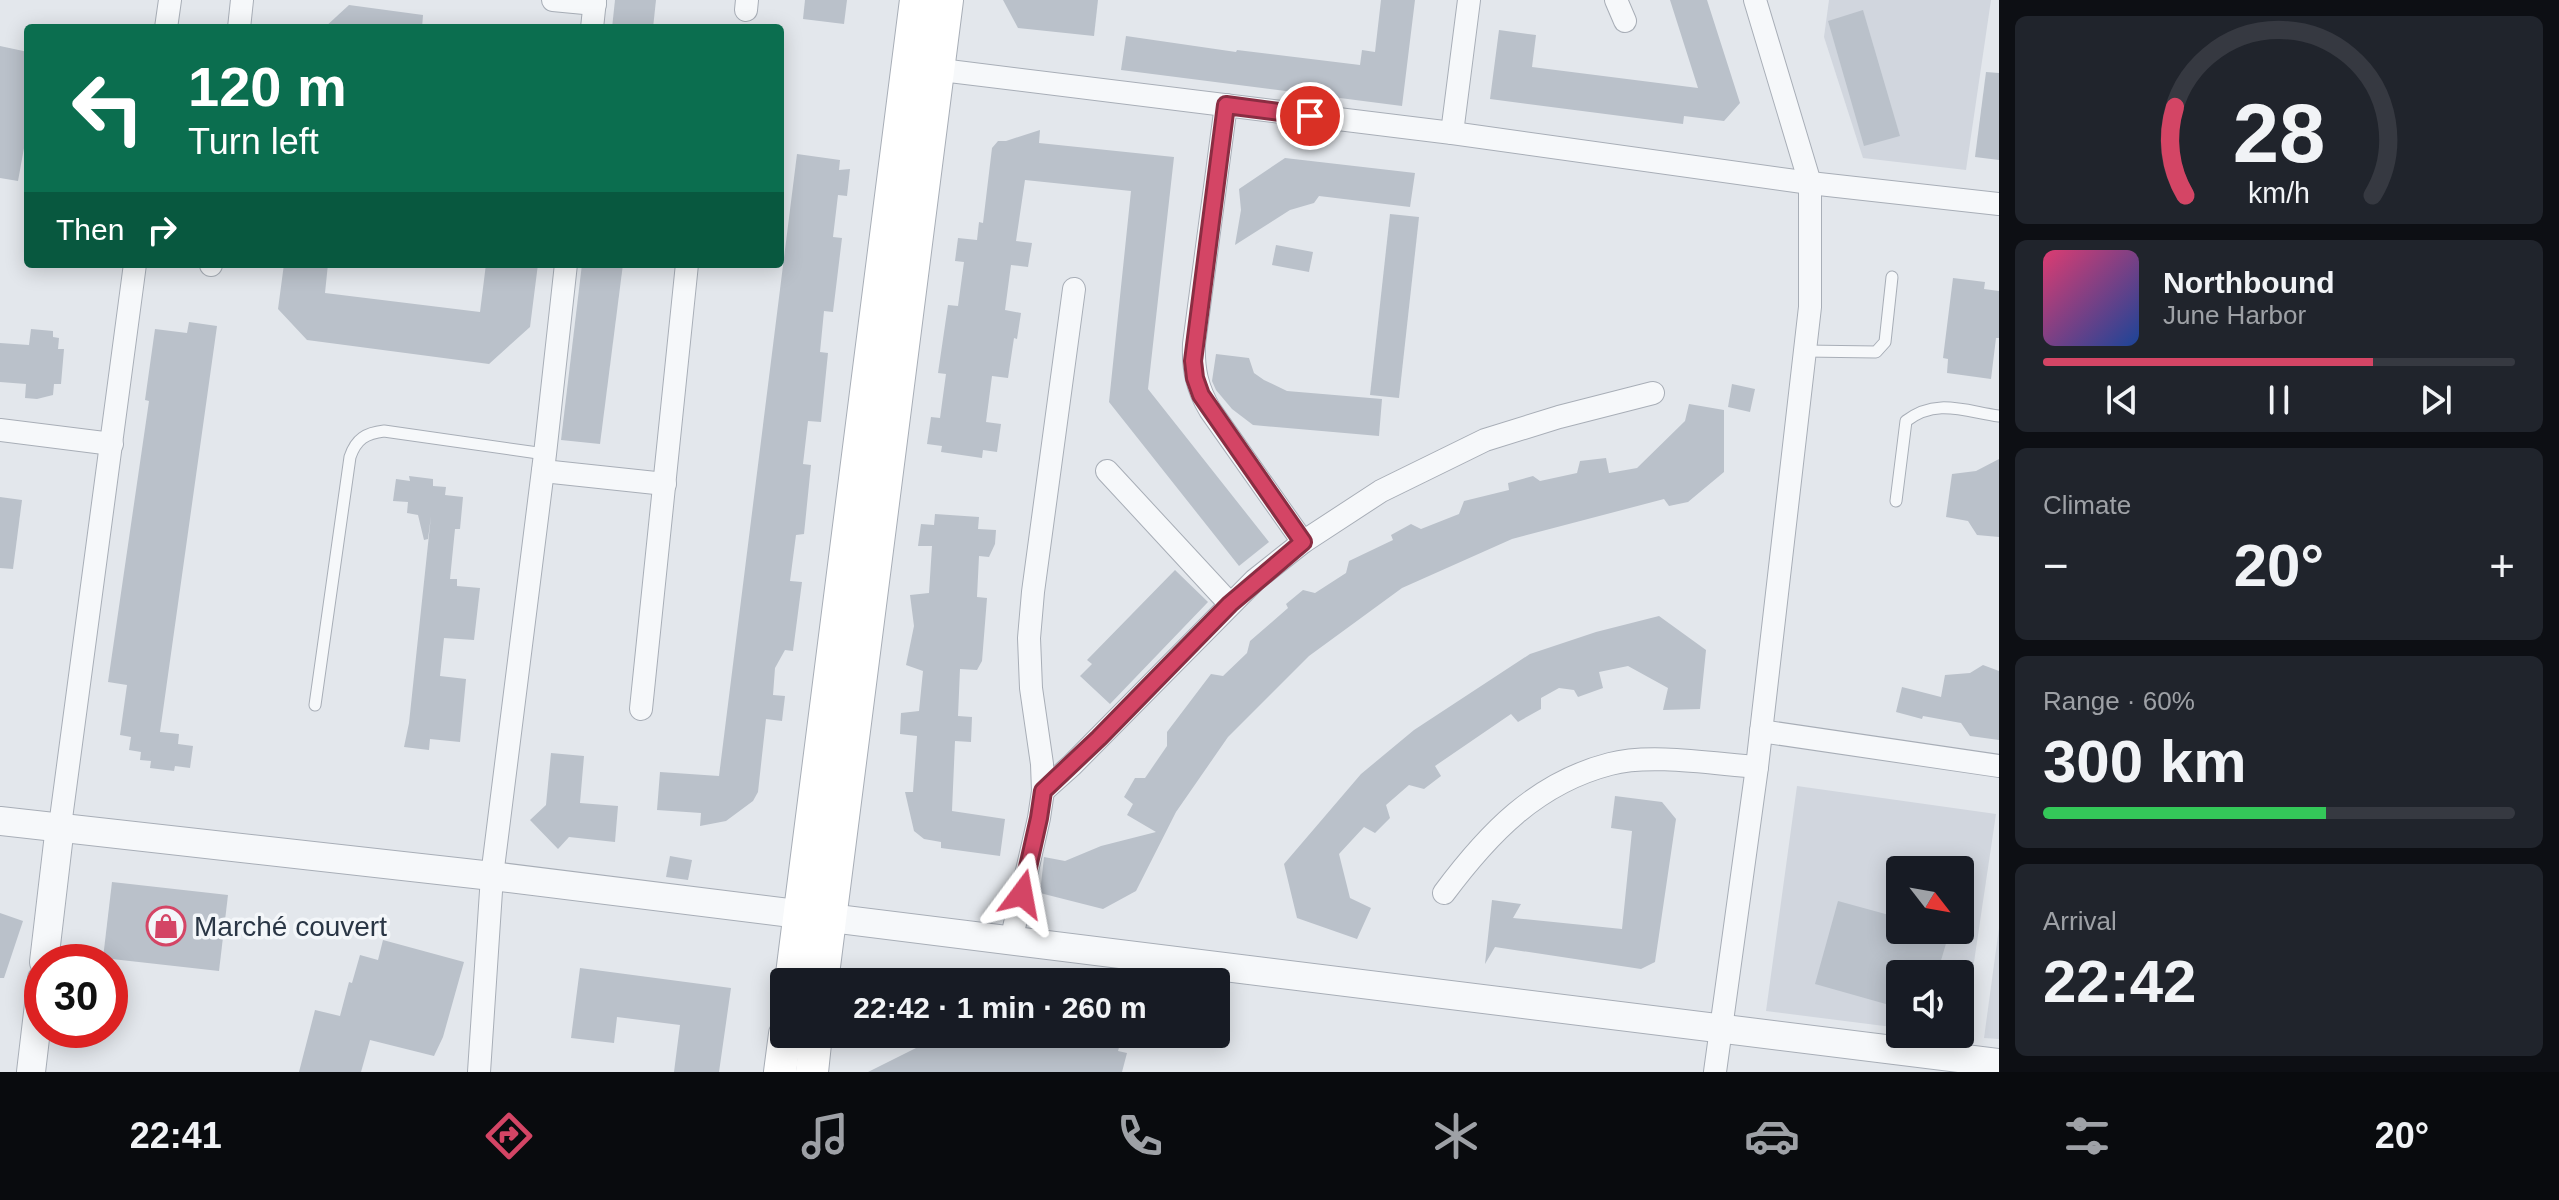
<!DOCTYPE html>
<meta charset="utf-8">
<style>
:root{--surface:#171b24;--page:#20242c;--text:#f1f3f6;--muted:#9ea1a6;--line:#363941;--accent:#d44565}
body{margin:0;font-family:Helvetica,sans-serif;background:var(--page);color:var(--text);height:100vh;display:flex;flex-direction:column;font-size:30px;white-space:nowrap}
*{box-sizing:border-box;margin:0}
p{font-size:26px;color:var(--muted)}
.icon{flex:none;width:44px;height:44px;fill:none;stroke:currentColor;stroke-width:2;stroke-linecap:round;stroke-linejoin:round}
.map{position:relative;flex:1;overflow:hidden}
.panel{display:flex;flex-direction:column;gap:16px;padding:16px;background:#0d0f14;width:560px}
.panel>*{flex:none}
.guide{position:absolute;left:24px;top:24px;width:760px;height:244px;border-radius:8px;box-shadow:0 4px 20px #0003;background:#0b6e4f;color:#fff;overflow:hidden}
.needle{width:52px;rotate:121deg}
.controls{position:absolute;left:1886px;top:856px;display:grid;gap:16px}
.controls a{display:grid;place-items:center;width:88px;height:88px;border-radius:8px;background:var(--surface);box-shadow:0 4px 20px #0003;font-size:40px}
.speed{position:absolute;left:24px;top:944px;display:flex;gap:16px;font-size:40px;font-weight:700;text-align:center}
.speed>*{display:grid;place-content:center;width:104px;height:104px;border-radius:50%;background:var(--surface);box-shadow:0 4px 20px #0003;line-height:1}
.speed .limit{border:12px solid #d22;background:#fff;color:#111}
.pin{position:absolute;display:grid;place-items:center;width:68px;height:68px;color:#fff;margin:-34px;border:4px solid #fff;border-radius:50%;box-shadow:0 2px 8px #0007}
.me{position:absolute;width:88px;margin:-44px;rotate:13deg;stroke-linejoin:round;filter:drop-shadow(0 0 6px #0008)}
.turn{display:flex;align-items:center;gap:28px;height:168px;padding:0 32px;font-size:36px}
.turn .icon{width:104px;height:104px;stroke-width:2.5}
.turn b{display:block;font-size:56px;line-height:68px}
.then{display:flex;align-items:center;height:76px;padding:0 32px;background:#0003;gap:16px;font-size:30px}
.big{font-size:60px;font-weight:700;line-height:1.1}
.panel .tile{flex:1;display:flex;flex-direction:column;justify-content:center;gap:12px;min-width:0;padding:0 28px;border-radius:12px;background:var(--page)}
.panel .dial{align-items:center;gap:0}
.dial svg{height:208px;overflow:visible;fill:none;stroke:var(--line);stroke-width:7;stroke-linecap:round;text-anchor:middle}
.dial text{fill:var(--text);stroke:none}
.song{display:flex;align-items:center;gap:24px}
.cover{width:96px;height:96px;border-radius:12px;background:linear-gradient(135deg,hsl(340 70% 55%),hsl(220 70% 35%))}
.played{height:8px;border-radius:4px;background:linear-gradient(90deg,var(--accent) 70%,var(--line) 70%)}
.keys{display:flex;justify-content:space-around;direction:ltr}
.heat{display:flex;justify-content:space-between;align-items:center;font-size:44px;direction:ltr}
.charge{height:12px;border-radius:6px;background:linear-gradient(90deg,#34c759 60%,var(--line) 0)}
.trip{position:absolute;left:770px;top:968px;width:460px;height:80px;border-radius:8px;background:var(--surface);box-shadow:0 4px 20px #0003;font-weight:700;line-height:80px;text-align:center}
.dock{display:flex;height:128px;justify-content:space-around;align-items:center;background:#090b0e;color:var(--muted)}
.dock .icon{width:56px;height:56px}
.dock .active{color:var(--accent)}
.dock b{font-size:36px;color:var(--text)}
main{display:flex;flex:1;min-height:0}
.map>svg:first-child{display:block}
.built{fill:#d1d6de;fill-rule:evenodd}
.building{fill:#bac1ca}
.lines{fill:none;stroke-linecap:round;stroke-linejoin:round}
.service-casing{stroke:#a8aeb7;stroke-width:13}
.minor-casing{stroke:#a8aeb7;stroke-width:24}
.tertiary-casing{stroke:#a8aeb7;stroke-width:30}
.secondary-casing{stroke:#a8aeb7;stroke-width:34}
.service{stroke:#f6f8fa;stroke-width:11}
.minor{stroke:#f6f8fa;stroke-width:22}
.tertiary{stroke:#f6f8fa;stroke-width:28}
.secondary{stroke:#fff;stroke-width:32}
.route-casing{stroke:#8a2d42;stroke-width:20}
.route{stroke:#d44565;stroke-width:14}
.labels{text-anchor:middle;stroke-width:7;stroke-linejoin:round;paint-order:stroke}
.poi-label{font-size:28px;fill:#2a3645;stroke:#f3f6f9;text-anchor:start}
</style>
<main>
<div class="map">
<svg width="1999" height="1072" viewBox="0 0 1999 1072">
<rect width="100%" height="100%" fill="#e3e7ec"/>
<!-- built -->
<g class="built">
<polygon points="1829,0 1991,0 1966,170 1863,158 1824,37"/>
<path d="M1797,786L1996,814L1963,1036L1945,1034H1960V974H1900V1028L1766,1011ZM1900,870H1960V930H1900Z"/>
<polygon points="1999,928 1999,1039 1984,1038"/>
</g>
<!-- building -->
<g class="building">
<polygon points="615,0 656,0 653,28 612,28"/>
<polygon points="805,0 847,0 844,24 803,19"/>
<polygon points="1003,0 1098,0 1094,36 1018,28"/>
<polygon points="1381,0 1415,0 1402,106 1121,70 1126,36 1236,52 1237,50 1360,65 1362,50 1375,52"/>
<polygon points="1670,0 1707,0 1740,103 1724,121 1684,116 1683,124 1490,99 1499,30 1536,35 1532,67 1698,88"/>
<polygon points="349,5 423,15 422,28 324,28"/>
<polygon points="1863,10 1900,136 1864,146 1828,21"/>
<polygon points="0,46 28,52 28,137 26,137 18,181 0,178"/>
<polygon points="1986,72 1999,73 1999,160 1975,157"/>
<polygon points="1040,130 1039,143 1174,157 1148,389 1269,542 1239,566 1109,402 1131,191 1025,180 1016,241 1032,243 1028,267 1011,265 1005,310 1021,313 1017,339 1014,338 1008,378 992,376 986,422 1001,424 997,452 983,450 982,458 941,452 942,446 927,444 931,417 940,418 946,374 938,373 948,305 958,306 964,262 955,261 958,238 977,240 979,222 983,223 992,148 998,141 1006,141"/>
<polygon points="797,154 840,160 839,170 850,169 847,196 838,195 833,237 842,238 833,312 824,311 820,352 828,353 821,422 808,421 803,464 811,465 804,534 796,535 790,581 802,582 793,651 785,650 775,668 773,695 785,696 782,721 766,719 758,792 753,801 726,821 700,826 701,813 657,810 660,772 719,776"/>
<polygon points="1285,158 1415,173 1410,207 1319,196 1314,203 1290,210 1235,245 1241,210 1239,189"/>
<polygon points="1390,214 1419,217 1399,398 1370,395"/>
<polygon points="1276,245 1313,252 1309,272 1272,265"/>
<polygon points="284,264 328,264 325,293 480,312 486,264 538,264 530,327 489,364 307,340 278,309"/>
<polygon points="582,264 623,264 600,444 561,440"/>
<polygon points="1953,278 1985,282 1984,289 1999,291 1999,338 1996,338 1991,379 1947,373 1948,359 1943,358"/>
<polygon points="189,322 217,326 160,732 179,734 178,744 193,746 190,768 175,766 174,771 150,768 151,761 140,760 141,752 129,750 131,737 120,735 127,685 108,682 149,401 145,400 155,329 187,333"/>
<polygon points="31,329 53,331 53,337 59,338 58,349 64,349 61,384 54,384 53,395 37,399 25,398 26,384 0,382 0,343 29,345"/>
<polygon points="1216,354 1249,358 1254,373 1264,380 1287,391 1382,399 1379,436 1253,425 1232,409 1216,390 1212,381"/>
<polygon points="1732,384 1755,389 1750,412 1728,407"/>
<polygon points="1689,404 1724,410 1724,472 1688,502 1669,506 1664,499 1512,539 1402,588 1309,656 1228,737 1176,812 1136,891 1103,909 1040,893 1044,857 1065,861 1101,846 1156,832 1127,815 1133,804 1124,797 1135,778 1145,778 1167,746 1167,732 1211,674 1223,676 1247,653 1250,641 1288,608 1286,604 1303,590 1315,593 1346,573 1349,561 1393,540 1391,535 1411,524 1421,529 1459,514 1464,501 1509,490 1508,483 1533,476 1540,481 1577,473 1580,461 1606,458 1609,473 1637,468 1685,421"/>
<polygon points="1999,459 1999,537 1977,535 1968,521 1946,517 1952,474 1976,471"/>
<polygon points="409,476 433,479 433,486 446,487 445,495 463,497 460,529 455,529 450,579 457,579 457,586 480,588 474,640 444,638 440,676 466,679 460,742 430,739 429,750 404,747 409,723 431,516 428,539 424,540 418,515 407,513 408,502 393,501 396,479 410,481"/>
<polygon points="0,497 22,500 13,569 0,568"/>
<polygon points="935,514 979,517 978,529 996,530 995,544 989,557 979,556 977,597 987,598 982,661 977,670 960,669 958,716 972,717 971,742 955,741 952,811 1005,819 1000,856 941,848 941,842 924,839 914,831 905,792 913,792 917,736 900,734 901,713 919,711 923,671 906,665 914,626 910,595 929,593 932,546 918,546 921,524 934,525"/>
<polygon points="1175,570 1208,602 1110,704 1080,676 1092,664 1087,660"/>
<polygon points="1659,616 1706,650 1700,709 1663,710 1668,688 1628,666 1599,672 1603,688 1578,697 1574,690 1559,688 1541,698 1541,709 1518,722 1511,714 1435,766 1441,776 1424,789 1409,785 1386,805 1390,818 1375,833 1364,827 1339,854 1350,898 1371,908 1357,939 1297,918 1284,864 1361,774 1414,730 1530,654 1596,632"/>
<polygon points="1983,665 1999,671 1999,740 1970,736 1961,723 1923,716 1922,719 1896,712 1902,687 1941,697 1945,675 1970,673"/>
<polygon points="551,753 584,756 580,803 618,806 615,842 569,837 558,849 530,820 546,805"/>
<polygon points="1615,796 1662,802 1676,819 1655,962 1641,969 1495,947 1485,964 1492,900 1521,904 1513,918 1622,929 1632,831 1611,828"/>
<polygon points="670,856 692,860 688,880 666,877"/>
<polygon points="112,882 228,895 219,971 103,958"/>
<polygon points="1838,901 1900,918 1900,930 1950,930 1937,974 1900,974 1900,1008 1815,984"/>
<polygon points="0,913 23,921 4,978 0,978"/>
<polygon points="383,940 464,962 443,1037 434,1056 370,1040 361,1072 299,1072 315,1010 340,1016 349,982 352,983 360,955 378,960"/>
<polygon points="580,968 731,988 719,1072 674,1072 680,1025 617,1017 614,1043 571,1038"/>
<polygon points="944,1034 1123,1034 1118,1051 1127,1053 1122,1072 868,1072"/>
</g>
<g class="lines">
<defs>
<g id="service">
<polyline points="1805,351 1876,352 1885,342 1892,277"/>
<path d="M1896,501L1906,421C1936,398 1964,411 1999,416"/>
<path d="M315,705L350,457C356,439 366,433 384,431L545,454"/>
</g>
<g id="minor">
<polyline points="553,0 595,4"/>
<polyline points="1616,0 1625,21"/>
<polyline points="746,10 747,0"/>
<polyline points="166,28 170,0"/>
<polyline points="239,28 242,0"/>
<polyline points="592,28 595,0"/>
<polyline points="925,68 1452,133 1810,183 1999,204"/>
<path d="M1226,105L1194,344C1193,369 1197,388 1210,410L1303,542"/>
<polyline points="1452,133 1469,0"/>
<polyline points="211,265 211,264"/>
<polyline points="0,430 112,444"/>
<polyline points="543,471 665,484"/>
<polyline points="1107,471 1230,604"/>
<polyline points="641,709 687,264"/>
<polyline points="1761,731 1999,766"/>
<polyline points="1043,791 1072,765 1255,580 1303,542 1381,491 1485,440 1559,417 1653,393"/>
<polyline points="60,826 135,264"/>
<path d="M1444,893C1488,834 1536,783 1610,764C1650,753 1715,764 1757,767"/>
<polyline points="1011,941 1039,818 1043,791 1042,764 1031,688 1029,638 1033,592 1074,289"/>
<polyline points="479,1072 492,876 545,454 566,264"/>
<polyline points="1715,1072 1757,767 1810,307 1810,183 1755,0"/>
</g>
<g id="tertiary">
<polyline points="0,821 492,876 1999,1063"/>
<polyline points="44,962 60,826"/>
<polyline points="31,1072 42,979"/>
</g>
<g id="secondary">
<polyline points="791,982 916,0"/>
<polyline points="822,982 947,0"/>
<polyline points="780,1072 785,1034"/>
<polyline points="812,1072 816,1034"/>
</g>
</defs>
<!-- service casing -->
<use href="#service" class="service-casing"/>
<!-- minor casing -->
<use href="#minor" class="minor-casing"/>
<!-- tertiary casing -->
<use href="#tertiary" class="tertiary-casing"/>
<!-- secondary casing -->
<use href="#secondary" class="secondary-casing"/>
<!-- service -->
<use href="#service" class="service"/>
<!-- minor -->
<use href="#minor" class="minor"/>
<!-- tertiary -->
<use href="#tertiary" class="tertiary"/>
<!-- secondary -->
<use href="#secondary" class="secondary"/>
</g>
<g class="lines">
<defs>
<polyline id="route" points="1022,894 1039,818 1043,791 1099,738 1230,604 1303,542 1201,395 1195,378 1193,361 1226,105 1310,116"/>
</defs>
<!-- route casing -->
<use href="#route" class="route-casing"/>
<!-- route -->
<use href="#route" class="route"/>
</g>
<!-- icons -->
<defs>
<symbol id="shop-ring" viewBox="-11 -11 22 22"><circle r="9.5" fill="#f3f6f9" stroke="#d44565" stroke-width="1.5"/><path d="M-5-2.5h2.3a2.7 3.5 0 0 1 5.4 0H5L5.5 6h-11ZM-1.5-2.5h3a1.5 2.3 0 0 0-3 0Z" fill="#d44565"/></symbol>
</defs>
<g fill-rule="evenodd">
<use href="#shop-ring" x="144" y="904" width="44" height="44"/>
</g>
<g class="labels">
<!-- poi labels -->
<g class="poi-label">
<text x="194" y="936">Marché couvert</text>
</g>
</g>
</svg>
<div class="controls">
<a><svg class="needle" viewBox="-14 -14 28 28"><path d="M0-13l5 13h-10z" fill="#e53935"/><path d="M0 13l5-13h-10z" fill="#9ea1a6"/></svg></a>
<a><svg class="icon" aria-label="sound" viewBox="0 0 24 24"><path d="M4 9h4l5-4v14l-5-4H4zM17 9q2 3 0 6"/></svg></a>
</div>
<div class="speed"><div class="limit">30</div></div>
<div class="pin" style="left:1310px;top:116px;background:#d93025"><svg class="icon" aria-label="arrive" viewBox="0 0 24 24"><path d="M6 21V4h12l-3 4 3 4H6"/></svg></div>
<svg class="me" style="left:1022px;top:894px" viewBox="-20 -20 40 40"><path d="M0-17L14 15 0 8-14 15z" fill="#d44565" stroke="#fff" stroke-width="4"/></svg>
<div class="trip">22:42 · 1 min · 260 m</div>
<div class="guide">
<div class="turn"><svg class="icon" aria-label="left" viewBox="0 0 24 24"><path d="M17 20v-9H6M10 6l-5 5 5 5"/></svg><div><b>120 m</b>Turn left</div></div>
<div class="then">Then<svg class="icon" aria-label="right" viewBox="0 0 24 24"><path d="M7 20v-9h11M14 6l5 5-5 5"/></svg></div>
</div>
</div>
<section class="panel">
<div class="tile dial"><svg viewBox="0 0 100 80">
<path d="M14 69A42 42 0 1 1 86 69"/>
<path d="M14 69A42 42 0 0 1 10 35" stroke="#d44565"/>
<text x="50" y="56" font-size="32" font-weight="700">28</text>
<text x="50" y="72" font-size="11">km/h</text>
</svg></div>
<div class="tile">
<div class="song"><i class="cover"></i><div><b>Northbound</b><p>June Harbor</p></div></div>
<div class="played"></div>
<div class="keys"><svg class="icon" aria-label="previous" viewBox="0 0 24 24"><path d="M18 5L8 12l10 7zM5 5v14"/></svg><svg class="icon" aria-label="pause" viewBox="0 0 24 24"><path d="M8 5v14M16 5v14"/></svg><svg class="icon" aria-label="next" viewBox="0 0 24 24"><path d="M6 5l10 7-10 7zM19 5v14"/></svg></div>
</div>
<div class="tile"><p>Climate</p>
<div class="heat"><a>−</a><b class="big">20°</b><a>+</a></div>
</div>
<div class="tile"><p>Range · 60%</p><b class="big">300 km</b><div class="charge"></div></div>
<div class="tile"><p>Arrival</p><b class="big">22:42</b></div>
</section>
</main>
<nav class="dock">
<b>22:41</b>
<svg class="icon active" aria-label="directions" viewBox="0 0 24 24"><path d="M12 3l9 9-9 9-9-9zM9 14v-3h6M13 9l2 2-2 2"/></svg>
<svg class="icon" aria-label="music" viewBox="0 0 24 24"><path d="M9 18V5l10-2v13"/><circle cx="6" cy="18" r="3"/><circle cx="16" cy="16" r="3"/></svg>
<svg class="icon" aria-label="phone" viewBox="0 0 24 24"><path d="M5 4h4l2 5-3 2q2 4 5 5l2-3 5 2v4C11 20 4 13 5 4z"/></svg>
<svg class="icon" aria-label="climate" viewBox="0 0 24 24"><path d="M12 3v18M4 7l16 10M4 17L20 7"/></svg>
<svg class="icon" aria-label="car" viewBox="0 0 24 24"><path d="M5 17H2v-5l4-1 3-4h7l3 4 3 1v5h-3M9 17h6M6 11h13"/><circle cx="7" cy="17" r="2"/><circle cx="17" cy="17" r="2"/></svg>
<svg class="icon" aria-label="filters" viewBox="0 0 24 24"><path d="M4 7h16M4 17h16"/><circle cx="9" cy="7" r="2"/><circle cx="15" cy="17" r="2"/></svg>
<b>20°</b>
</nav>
